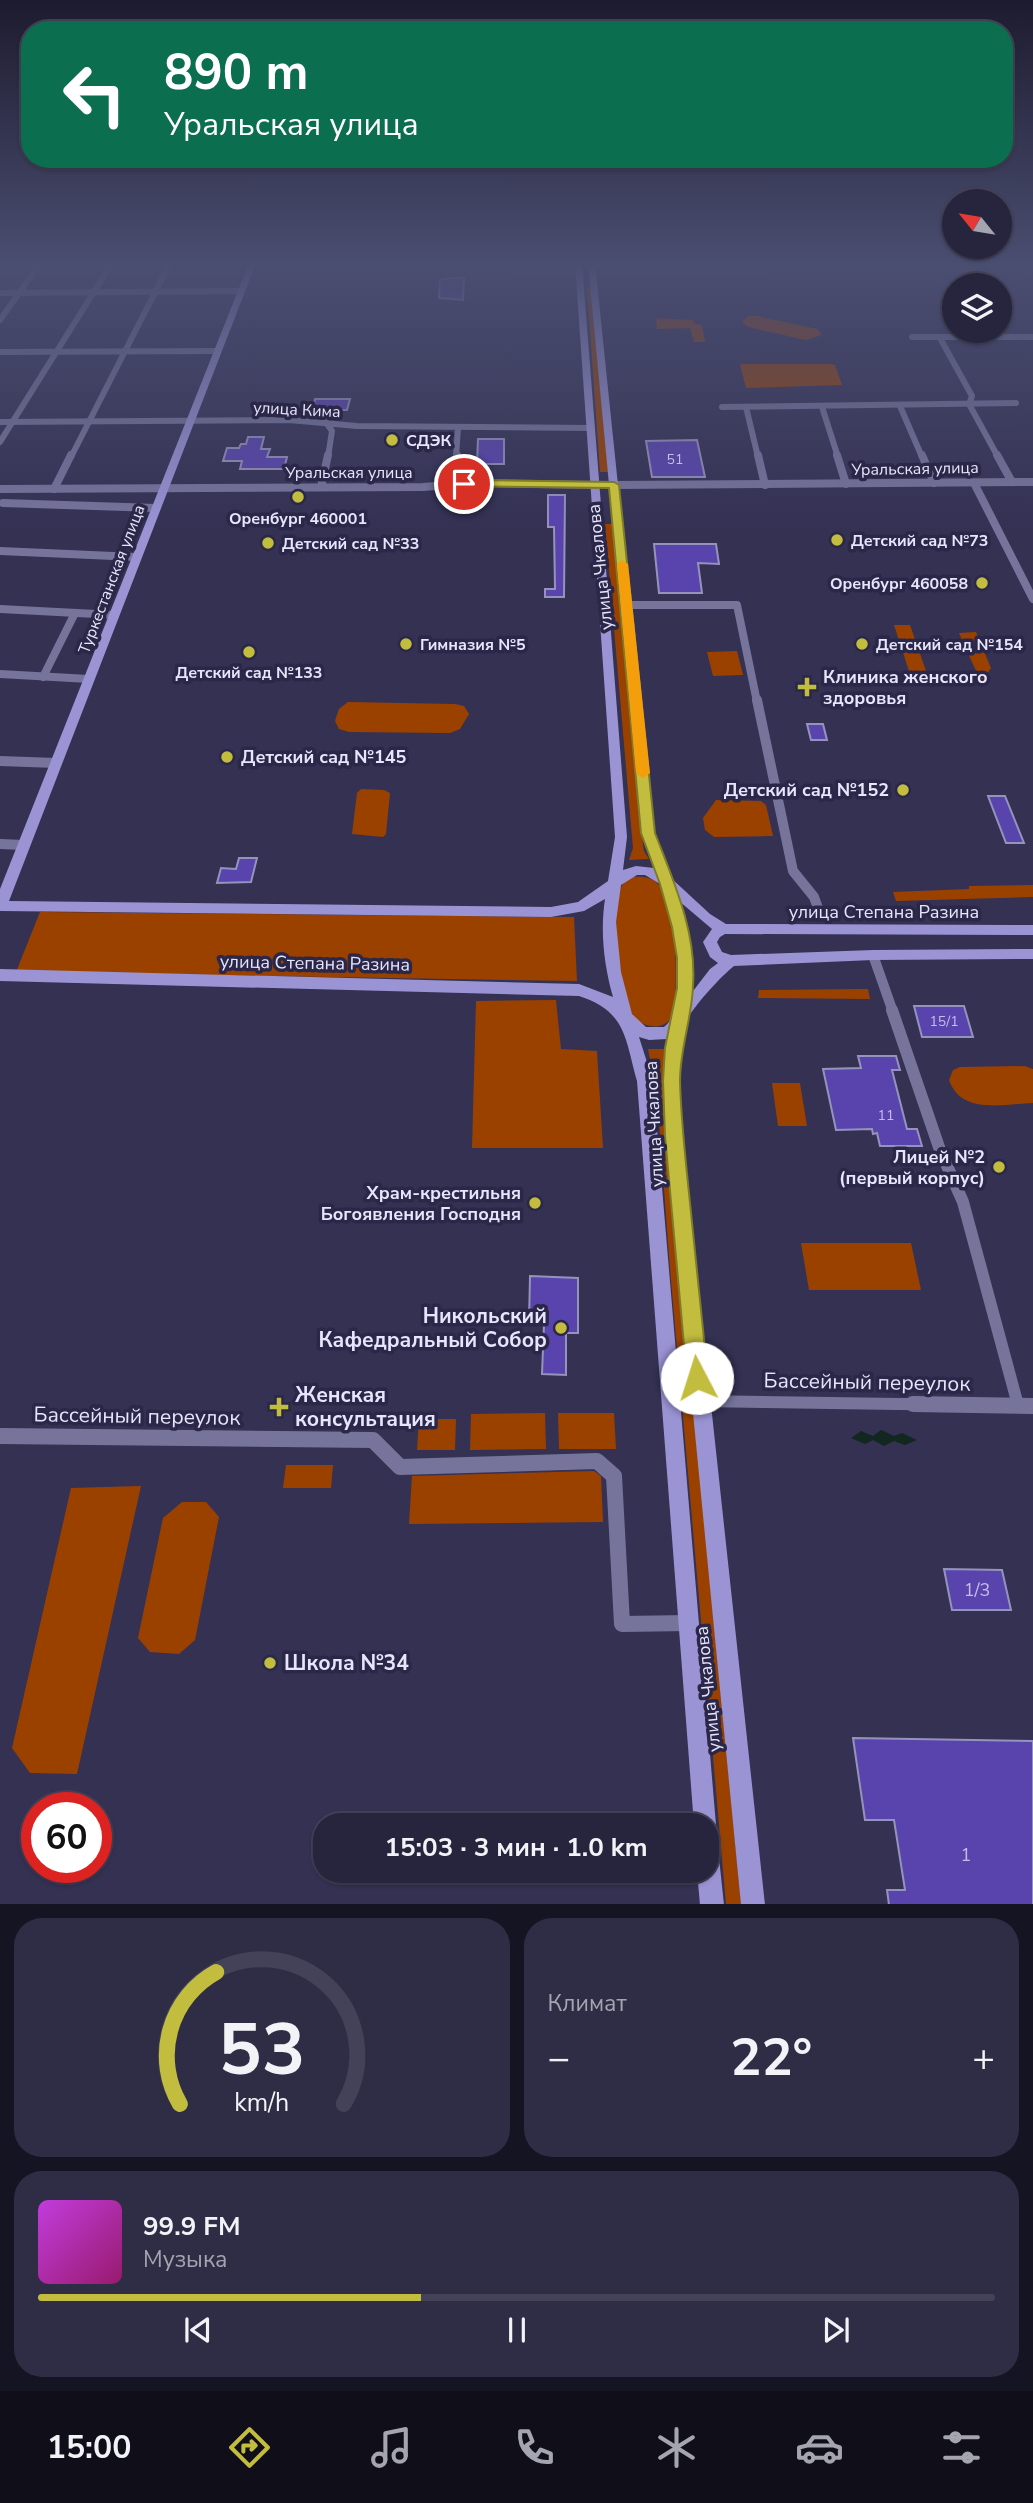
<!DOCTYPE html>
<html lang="ru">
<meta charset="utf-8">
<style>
:root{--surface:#27253e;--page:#2f2d45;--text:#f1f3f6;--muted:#a4a5b0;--line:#434258;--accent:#c2bd3f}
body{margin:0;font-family:"Nunito Sans",sans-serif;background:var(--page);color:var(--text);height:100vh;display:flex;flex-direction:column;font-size:26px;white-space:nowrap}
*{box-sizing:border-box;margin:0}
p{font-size:23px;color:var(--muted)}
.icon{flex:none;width:38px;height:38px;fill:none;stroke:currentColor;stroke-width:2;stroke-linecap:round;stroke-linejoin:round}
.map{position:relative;height:1904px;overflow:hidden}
.panel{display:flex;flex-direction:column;gap:14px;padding:14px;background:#151422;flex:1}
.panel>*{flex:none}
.guide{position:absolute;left:21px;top:21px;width:992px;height:147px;border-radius:28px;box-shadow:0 2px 5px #0004,0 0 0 2px var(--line);background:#0b6e4f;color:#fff;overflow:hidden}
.needle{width:46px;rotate:300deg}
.fabs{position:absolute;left:942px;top:189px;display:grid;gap:14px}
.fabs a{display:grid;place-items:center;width:70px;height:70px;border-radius:50%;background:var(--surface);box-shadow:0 2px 5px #0004,0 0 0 2px var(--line);font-size:35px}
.speed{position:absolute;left:21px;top:1792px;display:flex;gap:14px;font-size:35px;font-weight:700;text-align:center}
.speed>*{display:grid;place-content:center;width:91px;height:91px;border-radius:50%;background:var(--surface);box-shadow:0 2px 5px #0004,0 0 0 2px var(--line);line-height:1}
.speed .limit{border:10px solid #d22;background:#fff;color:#111}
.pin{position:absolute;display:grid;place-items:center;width:60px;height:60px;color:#fff;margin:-30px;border:4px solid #fff;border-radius:50%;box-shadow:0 2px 7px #0007}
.me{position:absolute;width:77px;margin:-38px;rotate:355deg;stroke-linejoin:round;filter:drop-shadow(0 0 5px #0008)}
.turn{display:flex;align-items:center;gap:24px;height:147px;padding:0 28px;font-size:32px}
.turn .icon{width:91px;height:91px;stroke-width:2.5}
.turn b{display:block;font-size:49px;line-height:60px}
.big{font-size:52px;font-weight:700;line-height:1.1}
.panel .card{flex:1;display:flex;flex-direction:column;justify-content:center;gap:10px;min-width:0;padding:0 24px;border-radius:28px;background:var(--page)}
.panel .dial{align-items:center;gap:0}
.dial svg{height:182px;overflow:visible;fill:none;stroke:var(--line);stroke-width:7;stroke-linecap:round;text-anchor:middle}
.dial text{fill:var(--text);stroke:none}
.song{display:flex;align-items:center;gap:21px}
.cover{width:84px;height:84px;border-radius:10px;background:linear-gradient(135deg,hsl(290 70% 55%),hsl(320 70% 35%))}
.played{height:7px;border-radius:4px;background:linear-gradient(90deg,var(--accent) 40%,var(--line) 40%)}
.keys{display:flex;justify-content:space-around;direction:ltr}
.heat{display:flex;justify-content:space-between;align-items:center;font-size:38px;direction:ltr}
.panel .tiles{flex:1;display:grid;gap:14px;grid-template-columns:1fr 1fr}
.card:last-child{grid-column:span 2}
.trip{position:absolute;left:313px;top:1813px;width:406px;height:70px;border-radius:28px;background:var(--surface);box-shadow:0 2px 5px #0004,0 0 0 2px var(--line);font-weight:700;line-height:70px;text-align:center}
.dock{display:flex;height:112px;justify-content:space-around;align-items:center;background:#100f19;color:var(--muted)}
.dock .icon{width:49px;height:49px}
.dock .on{color:var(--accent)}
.dock b{font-size:32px;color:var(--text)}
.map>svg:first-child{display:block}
.green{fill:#9b4100}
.water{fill:#11271f}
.building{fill:#5944ae;stroke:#9593bb;stroke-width:2}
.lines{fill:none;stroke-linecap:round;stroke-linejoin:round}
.minor-far4{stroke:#77749b;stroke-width:6}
.minor-far3{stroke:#77749b;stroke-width:8}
.minor-far2{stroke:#77749b;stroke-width:10}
.minor-far1{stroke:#77749b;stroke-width:12}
.minor{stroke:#77749b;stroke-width:16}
.major{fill:#9a94d5;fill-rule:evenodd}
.route{fill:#c2bd3f;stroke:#7e7b29;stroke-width:2}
.slow{fill:#f59e0b}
.poi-dot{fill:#c2bd3f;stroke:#2b2748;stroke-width:2.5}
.labels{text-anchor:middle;stroke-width:7;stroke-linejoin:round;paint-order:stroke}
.number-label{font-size:14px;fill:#c3bde8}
.far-street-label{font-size:16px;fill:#e6e5fb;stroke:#2b2748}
.far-poi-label{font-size:16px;font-weight:bold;fill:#e6e5fb;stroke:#2b2748;text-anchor:start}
.street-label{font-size:18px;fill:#e6e5fb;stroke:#2b2748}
.poi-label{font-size:18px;font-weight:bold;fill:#e6e5fb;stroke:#2b2748;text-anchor:end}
.near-number-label{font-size:18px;fill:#c3bde8}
.near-poi-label{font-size:21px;font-weight:bold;fill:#e6e5fb;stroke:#2b2748;text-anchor:start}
.near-street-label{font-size:21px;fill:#e6e5fb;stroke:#2b2748}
</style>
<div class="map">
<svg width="1033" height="1905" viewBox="0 0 1033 1905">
<rect width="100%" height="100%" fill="#343153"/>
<!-- green -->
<g class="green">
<polygon points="587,288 591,288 608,472 600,472"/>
<polygon points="748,316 758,316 817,329 822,335 806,340 748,327 742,322"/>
<polygon points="656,318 693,320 695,324 702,325 705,342 694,342 690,328 657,329"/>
<polygon points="740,364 831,364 835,365 842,385 746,388"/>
<polygon points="605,524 613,524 641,831 644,851 649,859 629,860 633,848"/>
<polygon points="894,625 910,625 926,671 909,671"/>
<polygon points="976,632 991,668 981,682 959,633"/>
<polygon points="737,651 743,675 713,676 707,652"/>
<polygon points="348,702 455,704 464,706 469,714 460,729 450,733 349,732 339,729 335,721 339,709"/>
<polygon points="361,789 384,790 390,793 386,834 383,837 352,834 357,793"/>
<polygon points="716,800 761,801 766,805 773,836 714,837 705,830 703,818"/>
<path d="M633,877C643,876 652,877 659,885C679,905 677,988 674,1015C668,1023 661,1028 651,1026C640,1025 631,1015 627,1005C618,981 608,909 621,887C624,881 628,880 633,877Z"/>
<polygon points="1033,885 1033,897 896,901 893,892 969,889 969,886"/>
<polygon points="40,912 574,917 577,981 16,972"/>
<polygon points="868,989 870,999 758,998 759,990"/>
<polygon points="556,1000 561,1049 597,1051 603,1148 472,1148 476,1001"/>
<polygon points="648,1049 667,1049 665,1085 693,1405 741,1904 726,1904 670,1269 657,1095"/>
<path d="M1025,1066L1033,1069V1103C1003,1104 961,1115 949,1080L953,1070L960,1067Z"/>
<polygon points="772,1083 800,1083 807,1126 778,1126"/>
<polygon points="801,1243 911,1243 921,1290 809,1290"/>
<polygon points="545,1413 546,1449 470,1450 471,1414"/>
<polygon points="558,1413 614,1413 616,1449 559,1449"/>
<polygon points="419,1419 456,1419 455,1450 417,1450"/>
<polygon points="286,1465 333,1465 331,1488 283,1488"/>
<polygon points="594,1471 601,1476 603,1522 409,1524 412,1476"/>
<polygon points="141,1486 77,1774 30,1773 12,1748 71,1488"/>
<polygon points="182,1502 206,1502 219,1517 195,1640 179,1654 150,1652 138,1638 163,1518"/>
</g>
<!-- water -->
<polygon class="water" points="881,1430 894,1436 902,1433 917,1440 905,1445 894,1441 884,1446 873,1440 865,1444 851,1438 861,1431 873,1436"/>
<!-- building -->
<g class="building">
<polygon points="452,278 464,278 463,300 439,298 440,280"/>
<polygon points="315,399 350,399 347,410 313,410"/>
<polygon points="248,437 264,437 261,449 270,449 267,457 287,457 284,469 240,469 242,461 223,461 227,448 239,448 241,444 246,444"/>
<polygon points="478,439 504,439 504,464 477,464"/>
<polygon points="697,440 705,477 652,477 646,441"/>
<polygon points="548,495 565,495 564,597 545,597 545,589 555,589 554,527 548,527"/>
<polygon points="654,544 716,544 719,564 698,563 702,593 659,593"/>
<polygon points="807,724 823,724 827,740 811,740"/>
<polygon points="988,796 1005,796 1024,843 1006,843"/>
<polygon points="239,858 257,858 251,882 217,883 221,868 236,869"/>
<polygon points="914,1006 964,1006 973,1037 922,1037"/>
<polygon points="858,1056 896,1056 900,1070 892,1070 907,1129 917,1129 922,1146 880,1146 877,1133 873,1134 872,1129 836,1130 823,1069 861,1068"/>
<polygon points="530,1276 578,1278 578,1333 566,1333 566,1375 542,1374 544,1324 529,1323"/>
<polygon points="944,1569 1002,1570 1011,1610 952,1610"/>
<polygon points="853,1738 1033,1741 1033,1905 889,1905 887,1890 905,1890 894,1820 865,1820"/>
</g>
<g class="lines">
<!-- minor-far4 -->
<g class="minor-far4">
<polyline points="0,293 241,291"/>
<polyline points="0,320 40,263"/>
<polyline points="912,337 1033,337"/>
<polyline points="940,338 972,396 969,404 998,457"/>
<polyline points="0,352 218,351"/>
<polyline points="900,406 922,457"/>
<polyline points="722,407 1016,403"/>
<polyline points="746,407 758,457"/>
<polyline points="822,407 838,457"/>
<polyline points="0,422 289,420 357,426 592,428"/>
<polyline points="326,422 332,431 328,457"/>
<polyline points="0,442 112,263"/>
<polyline points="71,457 170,263"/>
<polyline points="456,457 458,427"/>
</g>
<!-- minor-far3 -->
<g class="minor-far3">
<polyline points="758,455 765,485"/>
<polyline points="837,455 846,484"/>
<polyline points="922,455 934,483"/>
<polyline points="997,455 1012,482"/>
<polyline points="974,483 1033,599"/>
<polyline points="455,484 457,455"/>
<polyline points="614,485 1033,482"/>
<polyline points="321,487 328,455"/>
<polyline points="0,489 423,487 475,483 596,485"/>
<polyline points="54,489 71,455"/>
<polyline points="3,503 156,508"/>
<polyline points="0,551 136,557"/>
<polyline points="627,605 737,605 757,702"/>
<polyline points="0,609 115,615"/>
<polyline points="0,674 89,679"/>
<polyline points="43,677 75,613"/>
</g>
<!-- minor-far2 -->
<g class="minor-far2">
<polyline points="757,700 793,871 814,897 818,908"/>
<polyline points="0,761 56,763"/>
<polyline points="0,844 24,845"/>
<polyline points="873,955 893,1012"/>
</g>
<!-- minor-far1 -->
<g class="minor-far1">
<polyline points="892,1010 940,1150 963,1202 1018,1405"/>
<polyline points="700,1401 1030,1406"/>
</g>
<!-- minor -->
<g class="minor">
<polyline points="913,1404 1033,1406"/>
<polyline points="0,1436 373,1440 400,1467 597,1461 614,1476 622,1624 689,1623"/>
</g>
<!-- major -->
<g class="major">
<path d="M249,263H256L9,901L551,907L578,902L608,881L615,837L575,263H582L627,837L623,870L636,866L654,868L642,833L588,263H595L654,833L671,878L710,914L726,924L1033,925V935L725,934L720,937L717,942L722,952L731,955L873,950L1033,949V959L873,960L734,966C720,977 691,1009 684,1025C674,1052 681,1107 682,1136L765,1905H741L666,1136L664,1072L667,1039L649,1040L639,1037L653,1081L716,1825L713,1833L707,1836V1825H694L637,1081C625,1038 626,1011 579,996L0,981V969L579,984L613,997C604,965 600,932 605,899L584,911L551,917L0,911V889ZM637,875H645L660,884C674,923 682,961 674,1003C672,1013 672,1021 664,1027H646L632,1014L621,972L616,922L621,885ZM679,901L712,929L703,942L710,957L718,963L710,969L690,995C694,963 690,932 679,901Z"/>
<polygon points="707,1837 715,1840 718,1848 724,1905 700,1905 697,1871 707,1871"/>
</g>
</g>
<!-- sky -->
<linearGradient id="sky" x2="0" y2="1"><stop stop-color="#1d1b2e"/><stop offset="0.5" stop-color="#4a4e71"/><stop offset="1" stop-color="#4a4e71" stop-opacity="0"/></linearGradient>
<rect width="1033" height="529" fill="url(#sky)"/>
<!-- route -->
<path class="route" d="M464,480L614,482L619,485L655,833C674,882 697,933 693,986C692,1018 680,1048 680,1081C681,1122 686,1163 690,1203C696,1261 702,1320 708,1378L705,1385L697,1388L690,1385L687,1378L665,1136L663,1081L665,1048L677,988V958L672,927L660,884L641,833L609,488L460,486V481Z"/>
<!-- slow -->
<polygon class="slow" points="622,560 628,564 650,773 643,778 636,773 617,564"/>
<!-- markers -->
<g class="poi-dot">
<circle cx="392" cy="440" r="7"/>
<circle cx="298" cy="497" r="7"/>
<circle cx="837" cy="540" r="7"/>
<circle cx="268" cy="543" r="7"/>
<circle cx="982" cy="583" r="7"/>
<circle cx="406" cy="644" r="7"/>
<circle cx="862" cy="644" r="7"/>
<circle cx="249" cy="652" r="7"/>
<path d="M803.5 676.5h7v7h7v7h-7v7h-7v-7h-7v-7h7z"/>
<circle cx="227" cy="757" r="7"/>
<circle cx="903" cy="790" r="7"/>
<circle cx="999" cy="1167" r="7"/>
<circle cx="535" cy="1203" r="7"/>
<circle cx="561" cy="1328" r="7"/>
<path d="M275.5 1396.5h7v7h7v7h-7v7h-7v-7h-7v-7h7z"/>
<circle cx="270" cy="1663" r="7"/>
</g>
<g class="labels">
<!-- number labels -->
<g class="number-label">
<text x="675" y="464">51</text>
<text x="944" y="1026">15/1</text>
<text x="886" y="1120">11</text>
</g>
<!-- far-street labels -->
<g class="far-street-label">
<text transform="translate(297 409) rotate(3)" y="6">улица Кима</text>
<text transform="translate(915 468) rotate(-1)" y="6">Уральская улица</text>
<text x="349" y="478">Уральская улица</text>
<text transform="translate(111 579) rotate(-69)" y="6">Туркестанская улица</text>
</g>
<!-- far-poi labels -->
<g class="far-poi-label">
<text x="406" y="446">СДЭК</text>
<text x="298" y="524" text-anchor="middle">Оренбург 460001</text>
<text x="851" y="546">Детский сад №73</text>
<text x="282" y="549">Детский сад №33</text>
<text x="968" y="589" text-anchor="end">Оренбург 460058</text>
<text x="420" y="650">Гимназия №5</text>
<text x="876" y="650">Детский сад №154</text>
<text x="249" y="678" text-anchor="middle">Детский сад №133</text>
</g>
<!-- street labels -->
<g class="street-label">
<text transform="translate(600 567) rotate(-96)" y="6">улица Чкалова</text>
<text x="884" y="918">улица Степана Разина</text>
<text transform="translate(315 963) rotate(1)" y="6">улица Степана Разина</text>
<text transform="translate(654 1124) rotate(-93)" y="6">улица Чкалова</text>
<text transform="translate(708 1689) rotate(-96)" y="6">улица Чкалова</text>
</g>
<!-- poi labels -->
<g class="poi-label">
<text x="823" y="683" text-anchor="start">Клиника женского<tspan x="823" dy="21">здоровья</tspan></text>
<text x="241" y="763" text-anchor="start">Детский сад №145</text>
<text x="889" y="796">Детский сад №152</text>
<text x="985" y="1163">Лицей №2<tspan x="985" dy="21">(первый корпус)</tspan></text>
<text x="521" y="1199">Храм-крестильня<tspan x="521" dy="21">Богоявления Господня</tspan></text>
</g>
<!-- near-number labels -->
<g class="near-number-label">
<text x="977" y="1596">1/3</text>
<text x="966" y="1861">1</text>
</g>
<!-- near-poi labels -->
<g class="near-poi-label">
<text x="547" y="1323" text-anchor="end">Никольский<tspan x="547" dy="24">Кафедральный Собор</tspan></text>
<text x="295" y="1402">Женская<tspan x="295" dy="24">консультация</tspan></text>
<text x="284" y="1670">Школа №34</text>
</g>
<!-- near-street labels -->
<g class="near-street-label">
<text transform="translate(867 1382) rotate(1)" y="7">Бассейный переулок</text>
<text transform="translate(137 1416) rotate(1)" y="7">Бассейный переулок</text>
</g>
</g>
</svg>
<div class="fabs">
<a><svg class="needle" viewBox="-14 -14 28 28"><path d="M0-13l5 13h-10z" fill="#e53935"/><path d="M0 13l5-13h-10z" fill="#a4a5b0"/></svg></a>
<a><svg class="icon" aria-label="layers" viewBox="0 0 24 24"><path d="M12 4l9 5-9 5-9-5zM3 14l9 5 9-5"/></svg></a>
</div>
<div class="speed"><div class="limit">60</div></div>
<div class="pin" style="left:464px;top:484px;background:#d93025"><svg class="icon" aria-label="arrive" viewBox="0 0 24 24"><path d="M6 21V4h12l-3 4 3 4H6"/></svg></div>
<svg class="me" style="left:697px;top:1378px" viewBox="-20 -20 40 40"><circle r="19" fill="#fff"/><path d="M0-13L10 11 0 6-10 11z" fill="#c2bd3f"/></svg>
<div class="trip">15:03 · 3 мин · 1.0 km</div>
<div class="guide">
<div class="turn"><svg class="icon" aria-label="left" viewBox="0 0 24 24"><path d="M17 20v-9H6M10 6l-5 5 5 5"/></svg><div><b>890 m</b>Уральская улица</div></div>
</div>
</div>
<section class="panel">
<div class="tiles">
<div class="card dial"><svg viewBox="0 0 100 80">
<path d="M14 69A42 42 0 1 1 86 69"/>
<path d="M14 69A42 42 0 0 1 30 11" stroke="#c2bd3f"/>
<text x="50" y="56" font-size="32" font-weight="700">53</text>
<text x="50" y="72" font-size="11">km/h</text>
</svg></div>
<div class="card"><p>Климат</p>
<div class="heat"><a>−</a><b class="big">22°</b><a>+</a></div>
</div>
<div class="card">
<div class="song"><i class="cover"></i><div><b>99.9 FM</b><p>Музыка</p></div></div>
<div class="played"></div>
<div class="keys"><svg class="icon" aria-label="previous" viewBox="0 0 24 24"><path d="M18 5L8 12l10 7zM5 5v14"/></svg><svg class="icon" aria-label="pause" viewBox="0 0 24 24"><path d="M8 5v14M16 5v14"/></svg><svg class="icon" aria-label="next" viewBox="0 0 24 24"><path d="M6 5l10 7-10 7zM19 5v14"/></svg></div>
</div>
</div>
</section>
<nav class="dock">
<b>15:00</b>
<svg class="icon on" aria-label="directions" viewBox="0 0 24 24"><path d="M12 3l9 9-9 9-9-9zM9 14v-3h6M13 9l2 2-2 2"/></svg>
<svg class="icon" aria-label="music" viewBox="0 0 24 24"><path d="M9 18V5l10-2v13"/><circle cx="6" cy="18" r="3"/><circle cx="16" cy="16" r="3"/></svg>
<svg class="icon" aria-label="phone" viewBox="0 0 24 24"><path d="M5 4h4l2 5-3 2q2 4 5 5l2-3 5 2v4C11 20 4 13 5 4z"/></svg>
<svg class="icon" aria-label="climate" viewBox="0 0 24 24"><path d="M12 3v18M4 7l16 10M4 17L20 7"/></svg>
<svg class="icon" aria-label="car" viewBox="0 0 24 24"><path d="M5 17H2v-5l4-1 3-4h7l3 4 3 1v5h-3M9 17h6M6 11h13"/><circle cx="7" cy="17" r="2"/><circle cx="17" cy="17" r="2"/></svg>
<svg class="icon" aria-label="filters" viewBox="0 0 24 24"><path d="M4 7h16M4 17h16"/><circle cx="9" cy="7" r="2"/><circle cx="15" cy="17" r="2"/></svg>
</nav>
